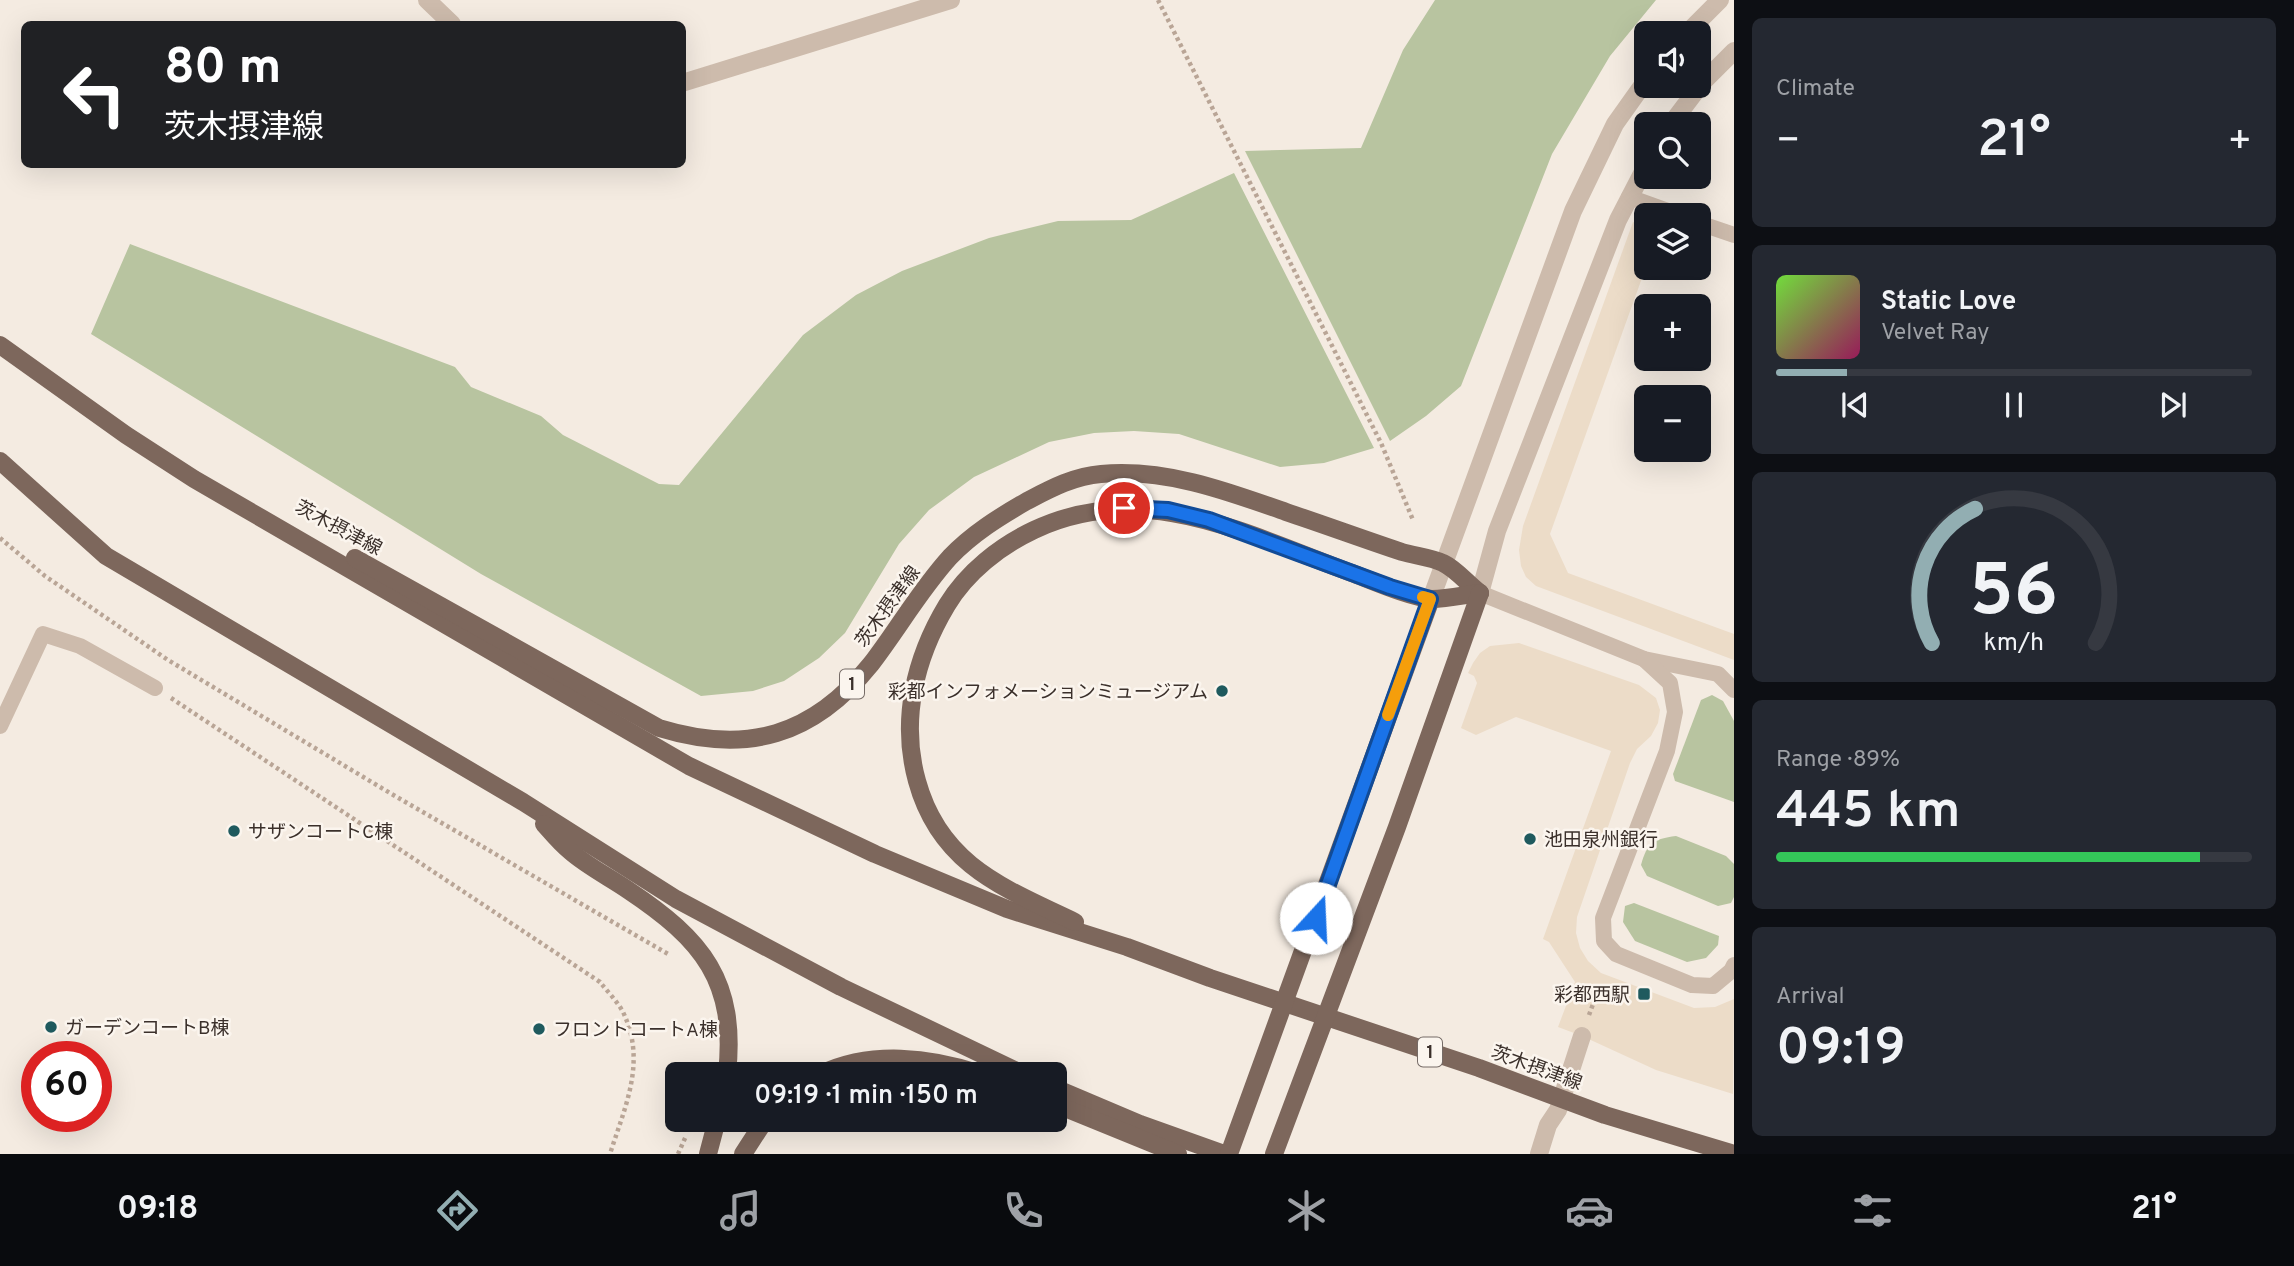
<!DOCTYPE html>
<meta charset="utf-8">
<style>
:root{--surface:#171b24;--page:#242831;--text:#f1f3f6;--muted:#9ea1a6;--line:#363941;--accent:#92aeb2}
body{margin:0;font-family:Overpass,"Noto Sans JP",sans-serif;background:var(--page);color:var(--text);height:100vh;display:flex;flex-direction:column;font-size:26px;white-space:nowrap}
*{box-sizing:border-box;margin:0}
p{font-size:23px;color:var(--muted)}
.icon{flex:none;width:38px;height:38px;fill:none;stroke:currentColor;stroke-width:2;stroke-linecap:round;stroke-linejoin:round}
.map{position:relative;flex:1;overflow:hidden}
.side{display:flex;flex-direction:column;gap:18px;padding:18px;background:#0d0f14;width:560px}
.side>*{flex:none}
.guide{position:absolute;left:21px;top:21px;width:665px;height:147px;border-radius:10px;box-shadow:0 7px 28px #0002;background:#202124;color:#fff;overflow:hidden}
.controls{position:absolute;left:1634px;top:21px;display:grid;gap:14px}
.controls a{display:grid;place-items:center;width:77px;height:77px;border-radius:10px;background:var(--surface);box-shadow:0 7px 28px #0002;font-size:35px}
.speed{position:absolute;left:21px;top:1041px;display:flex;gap:14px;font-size:35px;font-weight:700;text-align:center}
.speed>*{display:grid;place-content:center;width:91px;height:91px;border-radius:50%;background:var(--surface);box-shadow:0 7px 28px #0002;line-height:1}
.speed .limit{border:10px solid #d22;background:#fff;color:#111}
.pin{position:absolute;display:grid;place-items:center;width:60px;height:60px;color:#fff;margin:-30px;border:4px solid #fff;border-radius:50%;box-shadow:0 2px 7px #0007}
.me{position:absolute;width:77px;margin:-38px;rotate:20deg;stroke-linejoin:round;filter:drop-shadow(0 0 5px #0008)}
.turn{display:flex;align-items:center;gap:24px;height:147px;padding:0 28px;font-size:32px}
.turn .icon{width:91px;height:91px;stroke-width:2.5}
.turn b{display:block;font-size:49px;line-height:60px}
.big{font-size:52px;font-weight:600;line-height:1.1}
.side .card{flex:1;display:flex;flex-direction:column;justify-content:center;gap:10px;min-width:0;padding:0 24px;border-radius:10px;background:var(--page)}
.side .dial{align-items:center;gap:0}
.dial svg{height:182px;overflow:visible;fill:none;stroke:var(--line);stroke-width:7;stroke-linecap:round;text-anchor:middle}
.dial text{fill:var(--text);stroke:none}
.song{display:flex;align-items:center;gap:21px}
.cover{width:84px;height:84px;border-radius:10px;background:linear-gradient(135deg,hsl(100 70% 55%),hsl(330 70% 35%))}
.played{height:7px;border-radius:4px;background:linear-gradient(90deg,var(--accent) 15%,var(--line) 15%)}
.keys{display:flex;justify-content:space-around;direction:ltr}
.heat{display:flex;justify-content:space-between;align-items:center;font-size:38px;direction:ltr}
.charge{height:10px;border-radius:5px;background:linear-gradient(90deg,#34c759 89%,var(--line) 0)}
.trip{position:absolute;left:665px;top:1062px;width:402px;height:70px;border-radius:10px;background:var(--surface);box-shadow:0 7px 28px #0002;font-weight:600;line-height:70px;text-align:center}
.dock{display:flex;height:112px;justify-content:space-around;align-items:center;background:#090b0e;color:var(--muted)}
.dock .icon{width:49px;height:49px}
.dock .on{color:var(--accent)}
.dock b{font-size:32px;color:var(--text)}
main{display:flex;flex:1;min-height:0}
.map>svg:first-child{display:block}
.green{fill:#b8c4a0}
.plaza{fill:#ecdcc8}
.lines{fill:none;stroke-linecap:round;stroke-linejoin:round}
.path{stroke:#b9a596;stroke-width:4.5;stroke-dasharray:3.5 3.5;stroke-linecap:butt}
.service{stroke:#cdbbac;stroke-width:16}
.pedestrian{stroke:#cdbbac;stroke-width:18}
.tertiary{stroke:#cdbbac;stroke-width:18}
.primary{stroke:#7d675c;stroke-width:18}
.route-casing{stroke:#114b97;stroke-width:18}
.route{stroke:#1a73e8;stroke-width:12}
.slow{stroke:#f59e0b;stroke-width:12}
.poi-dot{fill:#1f5a5e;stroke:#fbf5ee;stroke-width:2.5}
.labels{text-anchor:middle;stroke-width:5;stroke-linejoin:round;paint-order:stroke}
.shield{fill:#fbf5ee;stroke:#756b66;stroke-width:2}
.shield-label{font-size:18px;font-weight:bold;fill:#3b302b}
.street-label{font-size:19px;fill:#3b302b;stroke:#fbf5ee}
.poi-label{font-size:19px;fill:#3b302b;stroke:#fbf5ee;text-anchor:start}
</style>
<main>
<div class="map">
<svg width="1734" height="1154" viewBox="0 0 1734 1154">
<rect width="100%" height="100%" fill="#f4ebe1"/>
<!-- green -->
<g class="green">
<polygon points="1435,0 1656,0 1610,56 1552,154 1461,386 1426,416 1390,441 1245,151 1361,148 1403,50"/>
<polygon points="1234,173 1374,448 1324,463 1280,467 1179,434 1134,431 1094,433 1049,442 974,477 929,510 899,544 845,633 819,658 784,681 753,691 701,696 481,574 91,334 130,244 455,367 471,387 541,416 563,435 659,484 679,485 803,335 856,295 902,271 989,238 1058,221 1131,220"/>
<polygon points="1712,695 1723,701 1734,721 1734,802 1675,781 1673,774 1701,700"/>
<path d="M1676,836L1726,856L1734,864V897L1731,903L1718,906L1647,876L1641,865C1647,843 1653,839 1676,836Z"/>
<polygon points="1634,903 1719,936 1718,945 1706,958 1687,962 1635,941 1623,922 1625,906"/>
</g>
<!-- plaza -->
<g class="plaza">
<polygon points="1633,222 1647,230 1647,264 1550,534 1568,573 1734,634 1734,660 1536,586 1526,577 1521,566 1519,550 1523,526"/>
<polygon points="1519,643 1639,685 1656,698 1660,710 1658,723 1651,736 1637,749 1630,763 1577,917 1576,933 1580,948 1588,961 1601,973 1694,1008 1715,1007 1734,999 1733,1094 1656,1070 1582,1036 1558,1027 1575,982 1549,942 1543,939 1611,751 1516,717 1476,735 1461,728 1477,683 1474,676 1468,673 1473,663 1480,653 1490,646"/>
</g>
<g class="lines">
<!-- path -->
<g class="path">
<polyline points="1158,0 1381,443 1413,520"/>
<polyline points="0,538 45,576 168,660 390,793 668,954"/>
<path d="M171,698L600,982C607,991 617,1001 623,1012C647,1062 625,1106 610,1154"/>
<polyline points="1589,1015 1596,996"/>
<polyline points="678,1154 686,1136"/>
</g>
<!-- service -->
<g class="service">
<polyline points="1629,197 1679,215"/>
<polyline points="1699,223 1734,235"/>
<polyline points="1480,593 1644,659 1718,674 1734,690"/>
<polyline points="1644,659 1670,683 1675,712 1667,751 1603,918 1604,941 1616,954 1692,985 1713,986 1731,971 1734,965"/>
<polyline points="0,726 43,634 80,646 155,688"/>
</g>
<!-- pedestrian -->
<polyline class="pedestrian" points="1539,1154 1548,1125 1558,1110 1582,1036"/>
<!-- tertiary -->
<g class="tertiary">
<polyline points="427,0 452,24"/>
<polyline points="1687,33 1720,0"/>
<polyline points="682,83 951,0"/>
<polyline points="1671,124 1702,83 1734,51"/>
<polyline points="1480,593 1497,531 1618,220 1647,164"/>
<polyline points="1431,599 1573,211 1615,124 1647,79"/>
</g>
<!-- primary -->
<g class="primary">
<polyline points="0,345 126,435 194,479 689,766 875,854 1007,909 1127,947 1210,978 1479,1068 1605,1115 1734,1154"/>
<polyline points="0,461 106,556 523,802 676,899 841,987 1023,1074"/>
<path d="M355,558L659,728C747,755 813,736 871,664C898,629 920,590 950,557C972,534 999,517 1027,501C1050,489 1074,476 1101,474C1165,468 1227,491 1286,512C1325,525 1363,539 1402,552C1415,556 1431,557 1443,563C1456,569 1468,584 1480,593"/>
<path d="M544,824C552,833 560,843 570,851C587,866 609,877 628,890C703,940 737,981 727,1074"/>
<path d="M1075,922C1004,888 940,865 917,781C900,720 915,658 947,605C967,572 1000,546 1034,530C1144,478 1248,535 1352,573C1373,581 1412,598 1432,599C1448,599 1464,595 1480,593"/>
<path d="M821,1074C871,1050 930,1057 981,1074"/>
<polyline points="1055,1088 1140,1124 1224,1154"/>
<polyline points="1055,1104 1178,1154"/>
<polyline points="708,1154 717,1120"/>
<polyline points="743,1154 765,1120"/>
<polyline points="1229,1154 1431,599"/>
<polyline points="1274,1154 1397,827 1480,593"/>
</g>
</g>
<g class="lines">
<defs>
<polyline id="route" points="1124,508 1168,510 1209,520 1390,587 1430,599 1316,918"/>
</defs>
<!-- route casing -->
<use href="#route" class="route-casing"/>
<!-- route -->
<use href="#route" class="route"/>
<!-- slow -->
<polyline class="slow" points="1388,715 1430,599 1423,597"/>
</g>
<!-- markers -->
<g class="poi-dot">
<circle cx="1222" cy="691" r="7"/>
<circle cx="234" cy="831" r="7"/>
<circle cx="1530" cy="839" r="7"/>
<rect x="1637" y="987" width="14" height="14" rx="3.5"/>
<circle cx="51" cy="1027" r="7"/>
<circle cx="539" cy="1029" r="7"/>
</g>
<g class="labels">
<!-- shield labels -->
<g class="shield">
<rect x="840" y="669.5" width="24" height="29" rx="5"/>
<rect x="1418" y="1037.5" width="24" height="29" rx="5"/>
</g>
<g class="shield-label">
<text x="852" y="690">1</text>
<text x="1430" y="1058">1</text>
</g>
<!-- street labels -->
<g class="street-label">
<text transform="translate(339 527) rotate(28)" y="7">茨木摂津線</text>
<text transform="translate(887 606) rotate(-54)" y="7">茨木摂津線</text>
<text transform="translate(1537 1067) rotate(20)" y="7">茨木摂津線</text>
</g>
<!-- poi labels -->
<g class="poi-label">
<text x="1208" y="698" text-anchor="end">彩都インフォメーションミュージアム</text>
<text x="248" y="838">サザンコートC棟</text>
<text x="1544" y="846">池田泉州銀行</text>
<text x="1630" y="1001" text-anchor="end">彩都西駅</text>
<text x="65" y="1034">ガーデンコートB棟</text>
<text x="553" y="1036">フロントコートA棟</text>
</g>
</g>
</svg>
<div class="controls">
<a><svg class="icon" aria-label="sound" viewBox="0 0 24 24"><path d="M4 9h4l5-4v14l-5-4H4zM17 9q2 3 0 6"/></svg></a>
<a><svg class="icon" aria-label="search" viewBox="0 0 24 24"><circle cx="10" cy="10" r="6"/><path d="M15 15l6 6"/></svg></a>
<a><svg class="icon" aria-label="layers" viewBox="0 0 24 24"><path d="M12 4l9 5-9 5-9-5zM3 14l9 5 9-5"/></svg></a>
<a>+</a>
<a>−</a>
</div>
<div class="speed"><div class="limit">60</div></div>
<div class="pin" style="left:1124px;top:508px;background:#d93025"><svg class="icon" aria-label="arrive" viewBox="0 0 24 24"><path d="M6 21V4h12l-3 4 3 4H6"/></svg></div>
<svg class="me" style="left:1316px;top:918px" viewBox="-20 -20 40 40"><circle r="19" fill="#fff"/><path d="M0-13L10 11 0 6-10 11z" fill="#1a73e8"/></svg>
<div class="trip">09:19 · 1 min · 150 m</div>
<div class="guide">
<div class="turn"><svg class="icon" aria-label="left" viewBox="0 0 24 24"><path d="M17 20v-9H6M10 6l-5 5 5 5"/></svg><div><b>80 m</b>茨木摂津線</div></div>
</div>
</div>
<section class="side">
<div class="card"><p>Climate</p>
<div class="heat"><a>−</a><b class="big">21°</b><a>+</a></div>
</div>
<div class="card">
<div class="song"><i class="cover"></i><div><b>Static Love</b><p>Velvet Ray</p></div></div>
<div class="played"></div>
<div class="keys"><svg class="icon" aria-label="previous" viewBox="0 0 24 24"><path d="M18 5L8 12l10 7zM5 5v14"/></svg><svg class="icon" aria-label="pause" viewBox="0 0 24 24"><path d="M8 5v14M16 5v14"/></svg><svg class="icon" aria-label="next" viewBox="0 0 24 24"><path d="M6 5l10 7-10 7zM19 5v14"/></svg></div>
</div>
<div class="card dial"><svg viewBox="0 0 100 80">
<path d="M14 69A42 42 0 1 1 86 69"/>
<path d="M14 69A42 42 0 0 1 33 10" stroke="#92aeb2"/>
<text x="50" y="56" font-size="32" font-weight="700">56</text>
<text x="50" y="72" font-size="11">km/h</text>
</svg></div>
<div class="card"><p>Range · 89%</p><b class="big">445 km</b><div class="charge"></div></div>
<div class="card"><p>Arrival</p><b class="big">09:19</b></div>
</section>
</main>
<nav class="dock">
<b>09:18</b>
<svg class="icon on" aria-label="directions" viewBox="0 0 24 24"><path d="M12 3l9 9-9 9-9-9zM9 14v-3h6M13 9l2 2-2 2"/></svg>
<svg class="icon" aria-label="music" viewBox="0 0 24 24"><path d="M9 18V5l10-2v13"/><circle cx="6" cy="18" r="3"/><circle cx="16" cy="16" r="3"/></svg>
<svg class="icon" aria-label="phone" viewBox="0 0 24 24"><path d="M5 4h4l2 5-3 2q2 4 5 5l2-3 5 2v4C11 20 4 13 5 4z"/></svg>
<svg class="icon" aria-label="climate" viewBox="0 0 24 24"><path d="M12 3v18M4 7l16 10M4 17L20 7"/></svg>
<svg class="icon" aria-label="car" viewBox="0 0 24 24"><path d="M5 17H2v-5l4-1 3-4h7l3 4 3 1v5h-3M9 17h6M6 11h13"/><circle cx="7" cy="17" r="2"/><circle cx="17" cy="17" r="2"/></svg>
<svg class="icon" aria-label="filters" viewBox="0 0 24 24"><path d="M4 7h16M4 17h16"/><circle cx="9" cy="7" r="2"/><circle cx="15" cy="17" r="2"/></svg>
<b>21°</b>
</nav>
